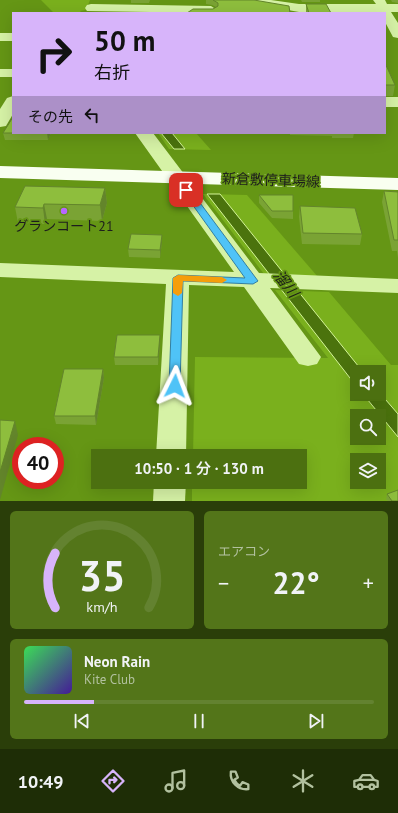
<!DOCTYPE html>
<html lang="ja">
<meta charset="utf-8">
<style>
:root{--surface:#4c7010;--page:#537519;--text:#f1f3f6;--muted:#b2c19f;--line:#638230;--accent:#d7b4fa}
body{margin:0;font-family:"PT Sans","Noto Sans JP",sans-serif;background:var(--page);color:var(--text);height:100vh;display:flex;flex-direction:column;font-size:15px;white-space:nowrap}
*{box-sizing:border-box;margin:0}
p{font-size:13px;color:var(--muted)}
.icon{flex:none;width:22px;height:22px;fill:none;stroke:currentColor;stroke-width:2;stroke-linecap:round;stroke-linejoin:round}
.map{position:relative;height:501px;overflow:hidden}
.side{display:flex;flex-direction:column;gap:10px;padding:10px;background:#2a3e09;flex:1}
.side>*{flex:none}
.banner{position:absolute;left:12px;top:12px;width:374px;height:122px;border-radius:0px;box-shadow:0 4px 16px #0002;background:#d7b4fa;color:#111;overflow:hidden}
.tools{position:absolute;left:350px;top:365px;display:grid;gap:8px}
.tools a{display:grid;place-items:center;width:36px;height:36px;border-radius:0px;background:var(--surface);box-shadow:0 4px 16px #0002;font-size:20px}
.speed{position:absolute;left:12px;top:437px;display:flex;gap:8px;font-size:20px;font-weight:700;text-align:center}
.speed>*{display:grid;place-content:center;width:52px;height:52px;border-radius:50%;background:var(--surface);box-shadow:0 4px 16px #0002;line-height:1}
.speed .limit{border:6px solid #d22;background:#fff;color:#111}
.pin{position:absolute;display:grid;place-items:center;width:34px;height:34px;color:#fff;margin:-17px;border-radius:8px;box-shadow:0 2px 6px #0006}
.me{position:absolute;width:44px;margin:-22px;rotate:3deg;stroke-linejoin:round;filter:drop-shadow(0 0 3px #0008)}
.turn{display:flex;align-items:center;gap:14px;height:84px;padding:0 16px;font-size:18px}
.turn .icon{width:52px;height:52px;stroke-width:2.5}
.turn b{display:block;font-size:28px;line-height:34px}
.then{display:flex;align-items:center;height:38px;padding:0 16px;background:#0003;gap:8px;font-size:15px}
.big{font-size:30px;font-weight:600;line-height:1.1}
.side .card{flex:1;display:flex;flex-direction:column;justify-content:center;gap:6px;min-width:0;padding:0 14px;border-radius:6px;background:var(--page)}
.side .dial{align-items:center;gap:0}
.dial svg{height:104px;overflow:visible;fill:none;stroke:var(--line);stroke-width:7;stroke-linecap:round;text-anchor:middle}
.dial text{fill:var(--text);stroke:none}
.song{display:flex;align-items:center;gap:12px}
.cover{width:48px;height:48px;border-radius:6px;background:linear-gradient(135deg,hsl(130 70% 55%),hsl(260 70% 35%))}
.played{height:4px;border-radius:2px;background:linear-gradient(90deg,var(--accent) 20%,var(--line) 20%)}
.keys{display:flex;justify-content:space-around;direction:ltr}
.heat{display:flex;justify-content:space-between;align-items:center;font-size:22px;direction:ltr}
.side .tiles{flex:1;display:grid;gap:10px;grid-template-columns:1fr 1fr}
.card:last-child{grid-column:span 2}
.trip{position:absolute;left:91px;top:449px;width:216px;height:40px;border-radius:0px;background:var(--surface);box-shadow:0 4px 16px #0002;font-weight:600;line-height:40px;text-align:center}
.tabs{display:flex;height:64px;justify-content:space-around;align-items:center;background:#1e2d06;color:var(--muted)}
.tabs .icon{width:28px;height:28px}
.tabs .active{color:var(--accent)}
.tabs b{font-size:18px;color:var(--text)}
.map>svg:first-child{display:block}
.green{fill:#7ab01d;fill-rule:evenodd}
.water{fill:#4b730d;stroke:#d4f598}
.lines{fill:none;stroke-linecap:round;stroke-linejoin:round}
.minor{fill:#d6f2a6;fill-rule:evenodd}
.major{fill:#f9fff1;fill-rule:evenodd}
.wall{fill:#7aa334}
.shaded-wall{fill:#63852b}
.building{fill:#8ebe3d;stroke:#63852b}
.route{fill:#4fc3f7;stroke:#337fa1}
.slow{fill:#f59e0b}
.poi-dot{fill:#b767ff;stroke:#659615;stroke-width:1.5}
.labels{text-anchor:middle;stroke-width:3.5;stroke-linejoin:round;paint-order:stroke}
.street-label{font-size:14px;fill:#1d1d1d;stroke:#659615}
.poi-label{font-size:14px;fill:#1d1d1d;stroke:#659615}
.water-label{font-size:15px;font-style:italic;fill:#1b1d19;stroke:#659615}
</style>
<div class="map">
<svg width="398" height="501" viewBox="0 0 398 501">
<rect width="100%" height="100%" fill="#659615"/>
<!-- green -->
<g class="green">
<polygon points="41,0 90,0 86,10 80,11 82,13 54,13"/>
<polygon points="158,133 196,133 211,150 169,149"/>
<polygon points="203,194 247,195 318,277 264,274"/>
<path d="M275,290L329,292L391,365H398V501H192V482H300V456H193L195,357L328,358ZM357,372H379V394H357ZM357,416H379V438H357ZM357,460H379V482H357Z"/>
</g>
<!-- water -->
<g class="water">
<polygon points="161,133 172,133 185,149 174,149"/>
<polygon points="207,194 220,194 363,372 357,372 357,387"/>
<polygon points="379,392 398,414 398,437 363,394 379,394"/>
</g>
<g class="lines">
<!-- minor -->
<g class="minor">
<polygon points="243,0 271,0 299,4 376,4 373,0 385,0 387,4 398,4 398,12 391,12 398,23 398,38 393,37 385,22 385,13 379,12 299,12 249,3"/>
<polygon points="91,4 211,6 217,10 213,13 87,11 85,8 87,5"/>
<rect x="0" y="33" width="13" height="8"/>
<rect x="0" y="69" width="13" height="8"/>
<polygon points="13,96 13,114 6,126 0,127 0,109 7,98"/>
<rect x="385" y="97" width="13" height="10"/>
<polygon points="135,133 153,133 259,273 398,279 398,293 270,288 321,357 317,364 308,366 299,364 244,287 189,285 186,456 156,456 166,284 0,277 0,263 234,272"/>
<polygon points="154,482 186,482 185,501 153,501"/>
</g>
<!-- major -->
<polygon class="major" points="0,166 398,178 398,190 0,178"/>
</g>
<!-- wall -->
<g class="wall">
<polygon points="131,0 150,0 149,3 131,3"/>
<polygon points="206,0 254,0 213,9 216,7 212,5 206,4"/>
<polygon points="301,0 320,0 320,2 302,2"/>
<polygon points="391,0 398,0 398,3 392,2"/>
<polygon points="306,4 331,13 306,13"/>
<polygon points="385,63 395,85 393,96 385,96"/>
<polygon points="3,133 51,133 48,140 5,140"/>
<polygon points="290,133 354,133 353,138 332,138 332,136 290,135"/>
<polygon points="105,188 107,203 102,221 47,219 45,224 18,223 15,207"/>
<polygon points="384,191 398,192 398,258 397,251 392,251 382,202"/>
<polygon points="259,195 293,211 293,219 272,218 259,203"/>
<polygon points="300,206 362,234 360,245 302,244 299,217"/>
<polygon points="162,242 160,258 129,257 128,249"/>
<polygon points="160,344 158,365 115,365 114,357"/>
<polygon points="103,369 104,378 96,425 56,424 54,416"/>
<polygon points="387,494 398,501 388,501 386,499"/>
</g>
<!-- shaded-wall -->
<g class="shaded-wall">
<polygon points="47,133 51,133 48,140"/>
<polygon points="105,188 107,203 102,221 100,205"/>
<polygon points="44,204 47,219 45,224 43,208"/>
<polygon points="162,235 162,242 160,258 160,250"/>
<polygon points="160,335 160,344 158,365 158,357"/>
<polygon points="103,369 104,378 96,425 95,416"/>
<polygon points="15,421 18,435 0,500 0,472"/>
</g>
<!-- building -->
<g class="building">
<polygon points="213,0 254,0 289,6 290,13 187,13 193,9 213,9 218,6 218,3"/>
<polygon points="306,4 326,4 331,13 309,13"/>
<polygon points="385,63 395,85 385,85"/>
<polygon points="13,117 13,133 47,133 3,133"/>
<polygon points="25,186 105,188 100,205 44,204 43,208 15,207"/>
<polygon points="384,191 398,192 398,240 394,240"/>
<polygon points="259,195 293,195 293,211 272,211"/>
<polygon points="300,206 355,208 362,234 303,233"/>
<polygon points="131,234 162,235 160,250 128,249"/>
<polygon points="117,335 160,335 158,357 114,357"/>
<polygon points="64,369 103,369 95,416 54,416"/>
<polygon points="0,420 15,421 0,472"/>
<polygon points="398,490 398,501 392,501 387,494"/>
</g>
<!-- route -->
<polygon class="route" points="186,187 189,188 258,281 253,284 183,281 180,386 179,389 171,389 169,386 173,278 178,275 245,278 182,190"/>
<!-- slow -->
<polygon class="slow" points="178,275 222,277 227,280 222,283 183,281 182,293 178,296 173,293 173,278"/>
<!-- markers -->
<circle class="poi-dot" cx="64" cy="211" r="4"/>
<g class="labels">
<!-- street labels -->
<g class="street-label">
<text transform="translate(271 180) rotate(2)" y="5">新倉敷停車場線</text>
</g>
<!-- poi labels -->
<g class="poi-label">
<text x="64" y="231">グランコート21</text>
</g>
<!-- water labels -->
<g class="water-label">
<text transform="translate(286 284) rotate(52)" y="5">溜川</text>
</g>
</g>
</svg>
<div class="tools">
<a><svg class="icon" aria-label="sound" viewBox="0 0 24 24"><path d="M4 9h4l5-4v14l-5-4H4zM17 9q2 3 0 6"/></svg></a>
<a><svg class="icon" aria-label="search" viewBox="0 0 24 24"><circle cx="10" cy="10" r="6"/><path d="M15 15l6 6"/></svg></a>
<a><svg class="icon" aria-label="layers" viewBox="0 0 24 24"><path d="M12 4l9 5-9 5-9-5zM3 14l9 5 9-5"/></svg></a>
</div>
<div class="speed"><div class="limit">40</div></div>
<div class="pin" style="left:186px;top:190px;background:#d93025"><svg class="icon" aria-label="arrive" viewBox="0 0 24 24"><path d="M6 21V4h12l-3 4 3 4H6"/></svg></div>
<svg class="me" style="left:175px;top:386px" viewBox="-20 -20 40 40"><path d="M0-17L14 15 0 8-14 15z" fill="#4fc3f7" stroke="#fff" stroke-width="4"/></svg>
<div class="trip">10:50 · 1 分 · 130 m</div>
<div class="banner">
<div class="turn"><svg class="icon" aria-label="right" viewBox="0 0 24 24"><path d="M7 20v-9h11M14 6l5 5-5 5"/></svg><div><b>50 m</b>右折</div></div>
<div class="then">その先<svg class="icon" aria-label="left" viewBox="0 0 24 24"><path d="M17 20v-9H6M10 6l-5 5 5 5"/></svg></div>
</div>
</div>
<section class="side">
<div class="tiles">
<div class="card dial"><svg viewBox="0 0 100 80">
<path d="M14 69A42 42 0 1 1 86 69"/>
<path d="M14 69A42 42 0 0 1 14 27" stroke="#d7b4fa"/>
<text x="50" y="56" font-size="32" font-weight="700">35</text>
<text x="50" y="72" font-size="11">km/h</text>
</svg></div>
<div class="card"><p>エアコン</p>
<div class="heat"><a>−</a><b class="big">22°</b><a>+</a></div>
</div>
<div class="card">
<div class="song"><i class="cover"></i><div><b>Neon Rain</b><p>Kite Club</p></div></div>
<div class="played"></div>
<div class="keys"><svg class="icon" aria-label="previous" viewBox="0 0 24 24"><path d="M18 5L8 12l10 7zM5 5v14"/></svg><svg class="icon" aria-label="pause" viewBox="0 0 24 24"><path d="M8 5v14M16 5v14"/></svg><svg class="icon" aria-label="next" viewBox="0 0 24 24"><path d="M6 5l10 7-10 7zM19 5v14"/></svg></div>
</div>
</div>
</section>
<nav class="tabs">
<b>10:49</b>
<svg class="icon active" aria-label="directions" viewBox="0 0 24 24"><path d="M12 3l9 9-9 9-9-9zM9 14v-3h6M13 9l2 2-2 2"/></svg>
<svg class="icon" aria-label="music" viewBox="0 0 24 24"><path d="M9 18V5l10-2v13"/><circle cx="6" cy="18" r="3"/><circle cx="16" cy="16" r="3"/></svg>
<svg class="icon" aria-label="phone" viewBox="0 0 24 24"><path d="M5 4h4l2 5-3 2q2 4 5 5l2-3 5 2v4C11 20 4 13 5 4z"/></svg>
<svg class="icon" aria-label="climate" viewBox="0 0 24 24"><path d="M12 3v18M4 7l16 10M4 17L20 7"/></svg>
<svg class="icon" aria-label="car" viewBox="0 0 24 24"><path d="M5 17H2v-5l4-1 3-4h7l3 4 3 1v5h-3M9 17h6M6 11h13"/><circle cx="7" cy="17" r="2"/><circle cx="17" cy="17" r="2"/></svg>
</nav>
